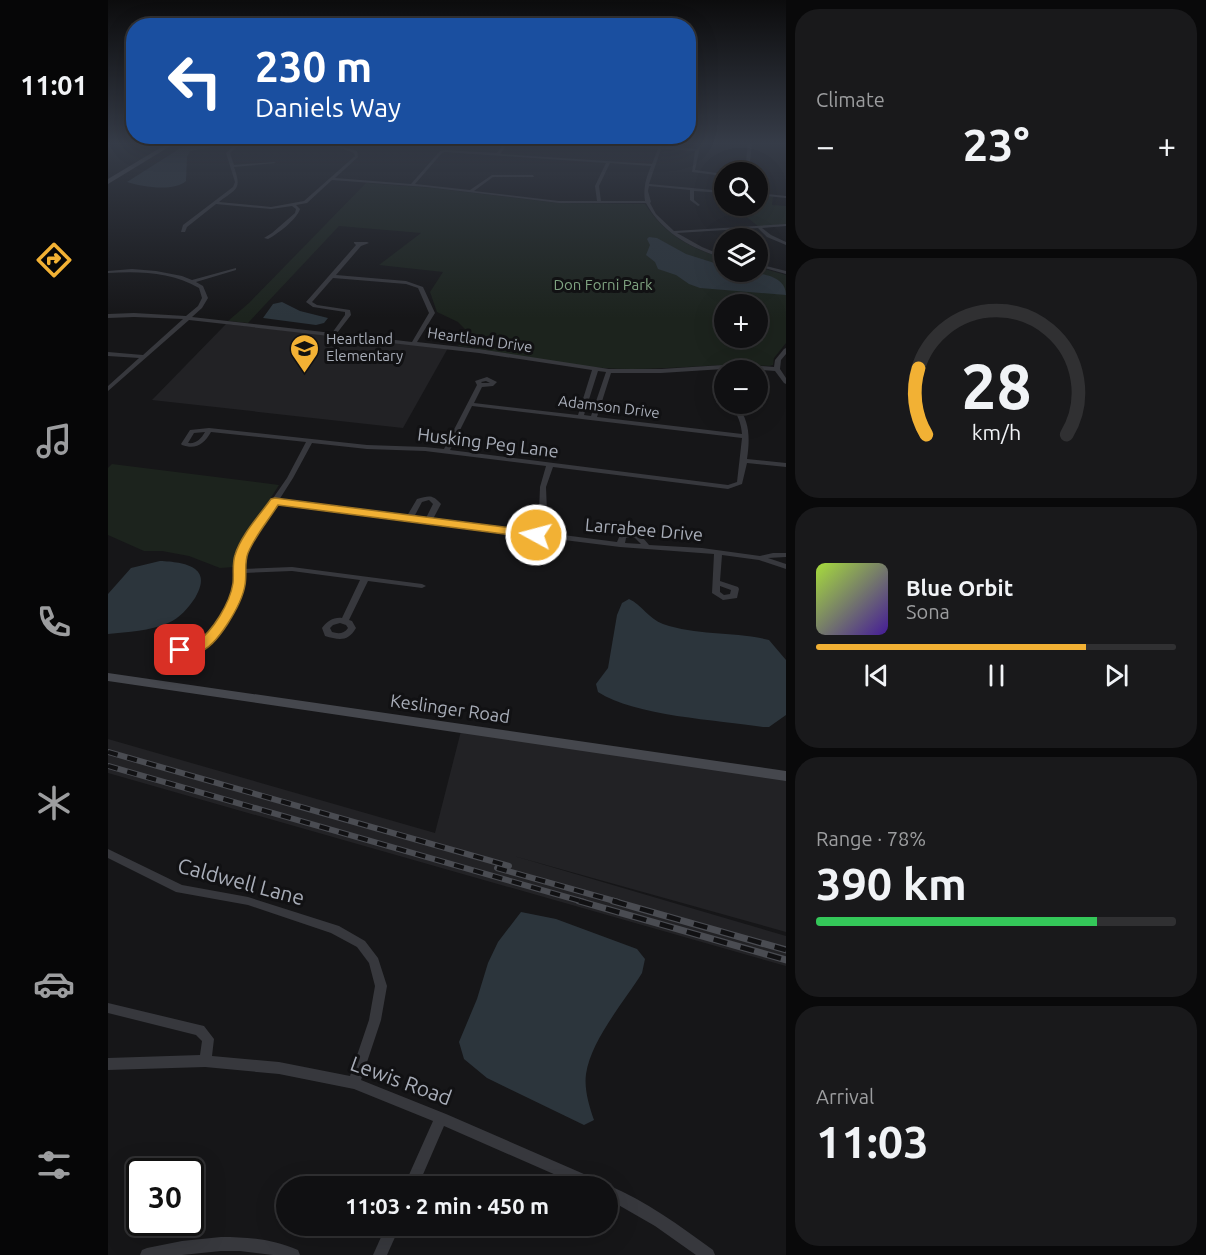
<!DOCTYPE html>
<meta charset="utf-8">
<style>
:root{--surface:#101012;--page:#19191b;--text:#f1f3f6;--muted:#9c9d9f;--line:#303032;--accent:#f2b134}
body{margin:0;font-family:Ubuntu,sans-serif;background:var(--page);color:var(--text);height:100vh;display:flex;flex-direction:column;font-size:22px;white-space:nowrap}
*{box-sizing:border-box;margin:0}
p{font-size:20px;color:var(--muted)}
.icon{flex:none;width:33px;height:33px;fill:none;stroke:currentColor;stroke-width:2;stroke-linecap:round;stroke-linejoin:round}
.map{position:relative;flex:1;overflow:hidden}
.panel{display:flex;flex-direction:column;gap:9px;padding:9px;background:#09090a;width:420px}
.panel>*{flex:none}
.top-card{position:absolute;left:18px;top:18px;width:570px;height:126px;border-radius:24px;box-shadow:0 6px 24px #0002,0 0 0 2px var(--line);background:#1a4fa0;color:#fff;overflow:hidden}
.fabs{position:absolute;left:606px;top:162px;display:grid;gap:12px}
.fabs a{display:grid;place-items:center;width:54px;height:54px;border-radius:50%;background:var(--surface);box-shadow:0 6px 24px #0002,0 0 0 2px var(--line);font-size:30px}
.speed{position:absolute;left:18px;top:1158px;display:flex;gap:12px;font-size:30px;font-weight:700;text-align:center}
.speed>*{display:grid;place-content:center;width:78px;height:78px;border-radius:50%;background:var(--surface);box-shadow:0 6px 24px #0002,0 0 0 2px var(--line);line-height:1}
.speed .limit{border:3px solid #111;border-radius:9px;background:#fff;color:#111}
.pin{position:absolute;display:grid;place-items:center;width:51px;height:51px;color:#fff;margin:-26px;border-radius:12px;box-shadow:0 3px 9px #0006}
.me{position:absolute;width:66px;margin:-33px;rotate:277deg;stroke-linejoin:round;filter:drop-shadow(0 0 4px #0008)}
.turn{display:flex;align-items:center;gap:21px;height:126px;padding:0 30px;font-size:27px}
.turn .icon{width:78px;height:78px;stroke-width:2.5}
.turn b{display:block;font-size:42px;line-height:51px}
.big{font-size:45px;font-weight:700;line-height:1.1}
.panel .tile{flex:1;display:flex;flex-direction:column;justify-content:center;gap:9px;min-width:0;padding:0 21px;border-radius:24px;background:var(--page)}
.panel .dial{align-items:center;gap:0}
.dial svg{height:156px;overflow:visible;fill:none;stroke:var(--line);stroke-width:7;stroke-linecap:round;text-anchor:middle}
.dial text{fill:var(--text);stroke:none}
.song{display:flex;align-items:center;gap:18px}
.cover{width:72px;height:72px;border-radius:9px;background:linear-gradient(135deg,hsl(80 70% 55%),hsl(260 70% 35%))}
.played{height:6px;border-radius:3px;background:linear-gradient(90deg,var(--accent) 75%,var(--line) 75%)}
.keys{display:flex;justify-content:space-around;direction:ltr}
.heat{display:flex;justify-content:space-between;align-items:center;font-size:33px;direction:ltr}
.charge{height:9px;border-radius:4px;background:linear-gradient(90deg,#34c759 78%,var(--line) 0)}
.trip{position:absolute;left:168px;top:1176px;width:342px;height:60px;border-radius:30px;background:var(--surface);box-shadow:0 6px 24px #0002,0 0 0 2px var(--line);font-weight:700;line-height:60px;text-align:center}
main{display:flex;flex:1;min-height:0}
.menu{display:flex;flex-direction:column;width:108px;justify-content:space-around;align-items:center;background:#060607;color:var(--muted)}
.menu .icon{width:42px;height:42px}
.menu .current{color:var(--accent)}
.menu b{font-size:27px;color:var(--text)}
.map>svg:first-child{display:block}
.built{fill:#222225}
.green{fill:#1c231d;fill-rule:evenodd}
.water{fill:#2c353c}
.lines{fill:none;stroke-linecap:round;stroke-linejoin:round}
.street{fill:#37383d;fill-rule:evenodd}
.secondary{fill:#45474d;fill-rule:evenodd}
.rail-far1-casing{stroke:#4a4c52;stroke-width:6}
.rail-casing{stroke:#4a4c52;stroke-width:7}
.rail-far1{stroke:#111113;stroke-width:4;stroke-dasharray:10;stroke-linecap:butt}
.rail{stroke:#111113;stroke-width:4.5;stroke-dasharray:14;stroke-linecap:butt}
.route{fill:#f2b134;stroke:#9d7322;stroke-width:1.5}
.labels{text-anchor:middle;stroke-width:6;stroke-linejoin:round;paint-order:stroke}
.far-park-label{font-size:15px;fill:#7fa381;stroke:#111113}
.far-poi-label{font-size:15px;fill:#a8adb8;stroke:#111113;text-anchor:start}
.far-street-label{font-size:15px;fill:#a8adb8;stroke:#111113}
.street-label{font-size:18px;fill:#a8adb8;stroke:#111113}
.near-street-label{font-size:21px;fill:#a8adb8;stroke:#111113}
</style>
<main>
<nav class="menu">
<b>11:01</b>
<svg class="icon current" aria-label="directions" viewBox="0 0 24 24"><path d="M12 3l9 9-9 9-9-9zM9 14v-3h6M13 9l2 2-2 2"/></svg>
<svg class="icon" aria-label="music" viewBox="0 0 24 24"><path d="M9 18V5l10-2v13"/><circle cx="6" cy="18" r="3"/><circle cx="16" cy="16" r="3"/></svg>
<svg class="icon" aria-label="phone" viewBox="0 0 24 24"><path d="M5 4h4l2 5-3 2q2 4 5 5l2-3 5 2v4C11 20 4 13 5 4z"/></svg>
<svg class="icon" aria-label="climate" viewBox="0 0 24 24"><path d="M12 3v18M4 7l16 10M4 17L20 7"/></svg>
<svg class="icon" aria-label="car" viewBox="0 0 24 24"><path d="M5 17H2v-5l4-1 3-4h7l3 4 3 1v5h-3M9 17h6M6 11h13"/><circle cx="7" cy="17" r="2"/><circle cx="17" cy="17" r="2"/></svg>
<svg class="icon" aria-label="filters" viewBox="0 0 24 24"><path d="M4 7h16M4 17h16"/><circle cx="9" cy="7" r="2"/><circle cx="15" cy="17" r="2"/></svg>
</nav>
<div class="map">
<svg width="678" height="1255" viewBox="0 0 678 1255">
<rect width="100%" height="100%" fill="#161618"/>
<!-- built -->
<g class="built">
<polygon points="118,324 340,348 295,428 44,400"/>
<polygon points="353,731 678,780 678,932 406,856 678,936 678,966 0,773 0,739 327,833"/>
</g>
<!-- green -->
<g class="green">
<path d="M258,183L324,188L451,203L537,204C556,234 583,249 616,258V272H650V267L678,275V343L666,358L665,365L661,366C606,362 551,372 496,368C447,365 399,352 350,346L360,332L350,322L329,312L322,292L335,272L271,265L313,233L231,226L140,323L120,321L141,303ZM616,304H650V338H616Z"/>
<polygon points="650,195 665,196 664,205 678,206 678,224 651,227 625,206 650,206"/>
<polygon points="4,464 171,485 128,552 126,567 112,568 81,556 54,551 36,551 0,535 0,468"/>
</g>
<!-- water -->
<g class="water">
<path d="M82,142L114,143L105,147L82,151L79,157L78,181C66,192 34,187 19,182Z"/>
<path d="M541,237L549,238L578,254L616,266V272C635,272 678,270 678,295L592,288L581,284L568,275L550,269L547,262L538,255L542,245L539,239Z"/>
<polygon points="174,302 192,311 220,318 216,323 208,325 155,318 165,304"/>
<path d="M52,561C77,562 106,567 87,598C80,608 72,618 60,623C42,631 20,632 0,634V594L23,568Z"/>
<path d="M521,599C534,605 541,619 555,624C589,636 626,631 661,640L678,660V715L661,727H655C610,720 526,716 490,692L488,684L500,668L509,615L514,603Z"/>
<path d="M413,912L448,919L529,949L537,959L534,973C516,1002 483,1040 478,1074C476,1089 481,1106 486,1120L476,1125L379,1078L356,1059L351,1042L369,999L380,963L390,942Z"/>
</g>
<g class="lines">
<!-- street -->
<g class="street">
<path d="M130,142H134L122,153L126,165L166,162L168,163L126,167C134,190 129,188 111,202L163,207L196,201L247,156L246,153L230,147L176,143L174,142L230,145L249,151L250,157L227,178L303,184L332,151L337,150L389,153L397,142H401L392,154L544,164L550,149L461,142L550,147L552,142H556L554,147L559,146L588,149L589,142H593L587,170L616,174V176L584,172L587,151L553,149L541,184L616,191V193L586,191V200L592,205L590,206L582,200V190L541,186L540,191L543,202L542,203L548,214L566,231L678,224V226L654,228L663,235L678,242V245L659,237L650,228L569,233L594,247L616,256V258C584,249 554,233 538,203H451L318,187L224,180L199,203L188,205L192,209C189,219 170,234 160,239L156,238L164,233L187,213L188,209L184,206L163,209L108,204L79,227L77,232H73L75,225L125,187L127,182L118,153ZM337,152L498,163L487,186L489,201H451L366,191L385,177H426L425,175H384L362,190L307,184L334,153ZM502,163L543,166C538,178 535,188 537,201H493L491,186Z"/>
<polygon points="640,142 644,142 641,172 637,172"/>
<polygon points="662,142 678,142 678,144 664,143"/>
<polygon points="650,193 678,196 678,198 650,195"/>
<path d="M246,242H259L261,243L253,246L228,275L298,281L315,287L327,313L309,342L371,349L501,369H553L631,364L666,367L667,360L676,349L678,348V354L673,360L672,369L678,378V384L676,383L667,371L631,368L553,373H503L489,417L634,434C633,423 630,415 623,406H617L608,402L614,396L616,395V400L615,401L616,404H630L629,405C642,421 642,439 639,459L678,463V467L639,463L634,484L620,489L445,467L438,487L439,512L432,532L509,542L512,535C525,532 533,534 541,545L594,548L652,556L665,553H678V557L660,558L678,564V569L651,560L614,555L612,581L630,587L631,589L629,598L615,600L604,593L606,554L512,547L168,504C154,524 136,544 135,569L184,567L314,584L318,586L314,588L260,581L241,620L244,621L248,628C240,642 231,640 217,636L214,628C219,621 226,617 234,618L252,580L184,571L136,573C136,580 136,586 134,593C130,608 110,642 95,648L97,653C89,665 75,667 65,657L69,648L95,642L101,635L113,618L126,593L128,562L130,552L141,533L179,478L198,442L103,432C96,444 88,450 74,445L73,444L82,430L101,428L259,445L317,447L336,449L369,385L367,381L379,377L389,382L385,386L374,387L366,403L470,415L484,370L371,353L81,320L0,391V386L31,358L0,356V352L35,355L75,319L26,317L0,318V314L26,313L78,316L90,306L94,298L91,288C63,272 32,271 0,273V271L24,269L48,271L74,276L84,280L128,268V270L88,282L95,286L100,298L94,308L84,317L224,333L237,315V312L205,307L198,302L248,245L246,243ZM225,278L298,284L310,288L321,313L304,342L229,333L243,315L242,310L209,305L204,302ZM490,371L498,372L483,416L476,415ZM378,381L382,383H374L373,382ZM364,406L634,438L629,482L620,485L342,450ZM97,432C93,439 88,444 80,443L86,433ZM204,443L259,449L317,451L438,466L432,487L431,512L425,532L325,519L333,504C324,494 321,496 309,499L299,516L171,500L185,478ZM321,500L325,504L318,518L306,517L314,502ZM518,538H527L533,544L517,543ZM612,586L623,590L622,594L616,595L612,592ZM232,623L238,625L240,628C236,634 230,634 224,632L222,628L225,625ZM87,649L89,653C84,658 80,660 74,656L76,652Z"/>
<polygon points="650,264 678,271 678,274 650,266"/>
<polygon points="0,849 74,885 140,897 231,926 257,941 270,958 279,986 273,1020 253,1080 338,1114 492,1181 494,1186 473,1186 336,1126 310,1186 296,1186 325,1121 246,1089 171,1074 97,1067 0,1070 0,1058 92,1055 94,1041 88,1035 0,1013 0,1003 96,1026 106,1039 104,1056 171,1062 242,1076 261,1020 267,986 261,963 249,947 223,933 140,905 68,892 0,858"/>
<path d="M500,1185C538,1201 572,1226 605,1250L607,1255H588L547,1226L500,1199V1186H497Z"/>
<polygon points="278,1226 292,1226 279,1255 265,1255"/>
<path d="M113,1237C140,1237 164,1239 190,1250L192,1255H165L132,1251H113L74,1255H32L34,1250L39,1248L74,1241Z"/>
</g>
<!-- secondary -->
<g class="secondary">
<polygon points="62,142 69,142 0,184 0,179"/>
<polygon points="0,673 678,771 678,781 0,681"/>
</g>
<defs>
<g id="rail-far1">
<polyline points="0,752 401,866"/>
<polyline points="0,766 476,902"/>
<polyline points="389,868 510,902"/>
</g>
<g id="rail">
<polyline points="471,901 678,960"/>
<polyline points="505,901 678,950"/>
</g>
</defs>
<!-- rail-far1 casing -->
<use href="#rail-far1" class="rail-far1-casing"/>
<!-- rail casing -->
<use href="#rail" class="rail-casing"/>
<!-- rail-far1 -->
<use href="#rail-far1" class="rail-far1"/>
<!-- rail -->
<use href="#rail" class="rail"/>
</g>
<!-- sky -->
<linearGradient id="sky" x2="0" y2="1"><stop stop-color="#0c0c0d"/><stop offset="0.45" stop-color="#363c48"/><stop offset="1" stop-color="#363c48" stop-opacity="0"/></linearGradient>
<rect width="678" height="318" fill="url(#sky)"/>
<!-- route -->
<path class="route" d="M167,498L428,531L434,535L428,538L170,505C160,521 147,536 140,553C136,563 139,575 137,585C134,604 109,647 91,652C82,651 75,655 67,653L65,650C70,642 80,641 88,643C105,631 122,603 125,583C126,574 124,564 127,555C133,535 151,516 163,499Z"/>
<!-- icons -->
<defs>
<symbol id="school-pin" viewBox="-11 -11 22 30"><path d="M0 17L-7.5 6A9.5 9.5 0 1 1 7.5 6Z" fill="#f2b134" stroke="#111113"/><path d="M0-5L7-2L0 1L-7-2ZM-4 1L0 2.5L4 1V4Q0 6-4 4Z" fill="#111"/></symbol>
</defs>
<g fill-rule="evenodd">
<use href="#school-pin" x="180" y="332" width="33" height="45"/>
</g>
<g class="labels">
<!-- far-park labels -->
<g class="far-park-label">
<text x="495" y="290">Don Forni Park</text>
</g>
<!-- far-poi labels -->
<g class="far-poi-label">
<text x="218" y="344">Heartland<tspan x="218" dy="17">Elementary</tspan></text>
</g>
<!-- far-street labels -->
<g class="far-street-label">
<text transform="translate(372 340) rotate(8)" y="5">Heartland Drive</text>
<text transform="translate(501 407) rotate(7)" y="5">Adamson Drive</text>
</g>
<!-- street labels -->
<g class="street-label">
<text transform="translate(380 443) rotate(7)" y="6">Husking Peg Lane</text>
<text transform="translate(536 530) rotate(5)" y="6">Larrabee Drive</text>
<text transform="translate(342 709) rotate(8)" y="6">Keslinger Road</text>
</g>
<!-- near-street labels -->
<g class="near-street-label">
<text transform="translate(133 882) rotate(15)" y="7">Caldwell Lane</text>
<text transform="translate(293 1081) rotate(20)" y="7">Lewis Road</text>
</g>
</g>
</svg>
<div class="fabs">
<a><svg class="icon" aria-label="search" viewBox="0 0 24 24"><circle cx="10" cy="10" r="6"/><path d="M15 15l6 6"/></svg></a>
<a><svg class="icon" aria-label="layers" viewBox="0 0 24 24"><path d="M12 4l9 5-9 5-9-5zM3 14l9 5 9-5"/></svg></a>
<a>+</a>
<a>−</a>
</div>
<div class="speed"><div class="limit">30</div></div>
<div class="pin" style="left:72px;top:650px;background:#d93025"><svg class="icon" aria-label="arrive" viewBox="0 0 24 24"><path d="M6 21V4h12l-3 4 3 4H6"/></svg></div>
<svg class="me" style="left:428px;top:535px" viewBox="-20 -20 40 40"><circle r="17" fill="#f2b134" stroke="#fff" stroke-width="3"/><path d="M0-11L8 9 0 5-8 9z" fill="#fff"/></svg>
<div class="trip">11:03 · 2 min · 450 m</div>
<div class="top-card">
<div class="turn"><svg class="icon" aria-label="left" viewBox="0 0 24 24"><path d="M17 20v-9H6M10 6l-5 5 5 5"/></svg><div><b>230 m</b>Daniels Way</div></div>
</div>
</div>
<section class="panel">
<div class="tile"><p>Climate</p>
<div class="heat"><a>−</a><b class="big">23°</b><a>+</a></div>
</div>
<div class="tile dial"><svg viewBox="0 0 100 80">
<path d="M14 69A42 42 0 1 1 86 69"/>
<path d="M14 69A42 42 0 0 1 10 35" stroke="#f2b134"/>
<text x="50" y="56" font-size="32" font-weight="700">28</text>
<text x="50" y="72" font-size="11">km/h</text>
</svg></div>
<div class="tile">
<div class="song"><i class="cover"></i><div><b>Blue Orbit</b><p>Sona</p></div></div>
<div class="played"></div>
<div class="keys"><svg class="icon" aria-label="previous" viewBox="0 0 24 24"><path d="M18 5L8 12l10 7zM5 5v14"/></svg><svg class="icon" aria-label="pause" viewBox="0 0 24 24"><path d="M8 5v14M16 5v14"/></svg><svg class="icon" aria-label="next" viewBox="0 0 24 24"><path d="M6 5l10 7-10 7zM19 5v14"/></svg></div>
</div>
<div class="tile"><p>Range · 78%</p><b class="big">390 km</b><div class="charge"></div></div>
<div class="tile"><p>Arrival</p><b class="big">11:03</b></div>
</section>
</main>
